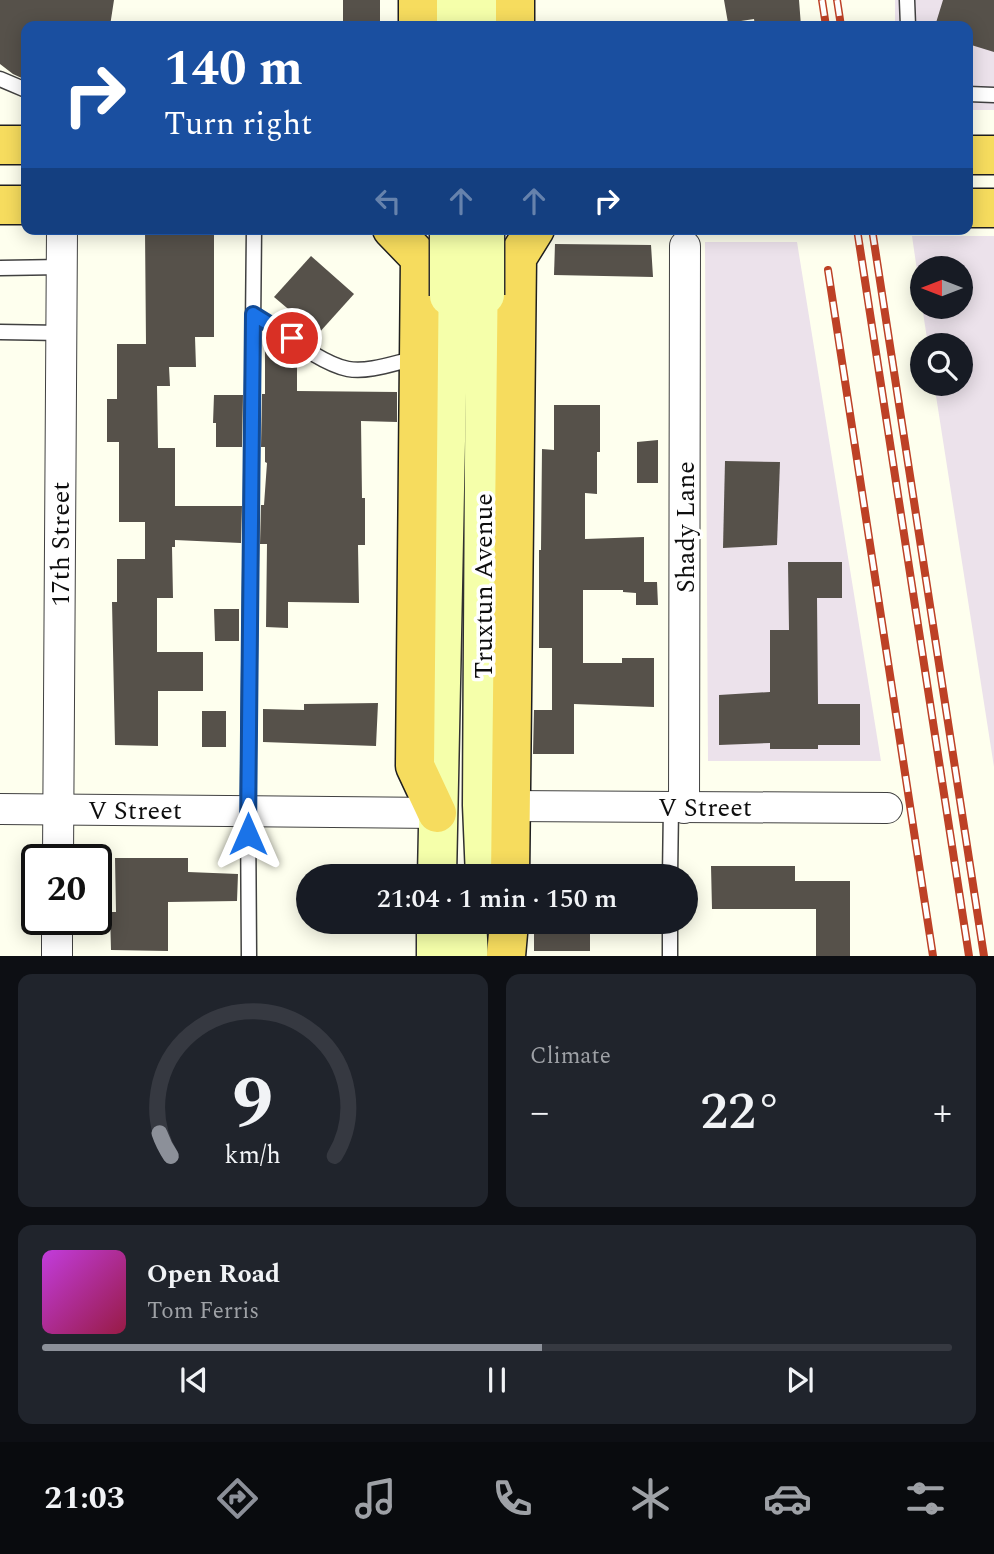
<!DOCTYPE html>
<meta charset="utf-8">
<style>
:root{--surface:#171b24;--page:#20242c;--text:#f1f3f6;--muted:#9ea1a6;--line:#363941;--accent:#8c9099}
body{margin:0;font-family:Spectral,serif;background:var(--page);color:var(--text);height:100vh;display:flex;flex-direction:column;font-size:26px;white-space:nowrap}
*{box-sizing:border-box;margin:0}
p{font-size:23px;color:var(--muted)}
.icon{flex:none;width:38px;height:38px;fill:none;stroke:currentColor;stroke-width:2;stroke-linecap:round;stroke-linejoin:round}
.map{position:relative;height:956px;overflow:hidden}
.details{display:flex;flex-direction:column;gap:18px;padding:18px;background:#0d0f14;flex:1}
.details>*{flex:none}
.guide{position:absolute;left:21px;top:21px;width:952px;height:214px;border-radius:14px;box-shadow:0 4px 18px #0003;background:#1a4fa0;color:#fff;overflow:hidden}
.needle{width:46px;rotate:270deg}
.buttons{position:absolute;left:910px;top:256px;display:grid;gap:14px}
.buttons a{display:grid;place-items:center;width:63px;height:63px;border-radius:50%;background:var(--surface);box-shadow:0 4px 18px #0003;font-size:35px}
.speed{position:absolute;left:21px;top:844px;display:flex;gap:14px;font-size:35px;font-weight:700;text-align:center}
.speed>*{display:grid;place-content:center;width:91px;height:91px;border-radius:50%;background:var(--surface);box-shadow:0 4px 18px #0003;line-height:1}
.speed .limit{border:4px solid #111;border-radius:10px;background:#fff;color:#111}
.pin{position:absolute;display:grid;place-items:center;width:60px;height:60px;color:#fff;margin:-30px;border:4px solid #fff;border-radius:50%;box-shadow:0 2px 7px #0007}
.me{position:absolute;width:77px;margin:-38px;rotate:0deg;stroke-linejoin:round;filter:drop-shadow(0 0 5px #0008)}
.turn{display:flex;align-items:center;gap:24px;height:147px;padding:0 28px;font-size:32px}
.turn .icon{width:91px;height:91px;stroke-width:2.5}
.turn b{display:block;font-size:49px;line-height:60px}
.lanes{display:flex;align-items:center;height:66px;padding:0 28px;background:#0003;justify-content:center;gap:35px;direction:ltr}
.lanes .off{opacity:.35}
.big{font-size:52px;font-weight:600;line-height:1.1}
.details .card{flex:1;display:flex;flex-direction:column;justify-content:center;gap:10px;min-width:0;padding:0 24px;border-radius:14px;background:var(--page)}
.details .dial{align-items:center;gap:0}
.dial svg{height:182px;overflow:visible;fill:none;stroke:var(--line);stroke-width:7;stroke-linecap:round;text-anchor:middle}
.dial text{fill:var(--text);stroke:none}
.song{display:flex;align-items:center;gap:21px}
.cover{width:84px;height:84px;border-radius:10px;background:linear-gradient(135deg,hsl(290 70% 55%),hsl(340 70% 35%))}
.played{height:7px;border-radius:4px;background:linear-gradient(90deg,var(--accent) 55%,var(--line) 55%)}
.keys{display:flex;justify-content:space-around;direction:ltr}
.heat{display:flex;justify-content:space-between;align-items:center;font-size:38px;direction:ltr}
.details .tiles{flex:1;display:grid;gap:18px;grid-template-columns:1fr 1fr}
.card:last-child{grid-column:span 2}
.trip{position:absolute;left:296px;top:864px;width:402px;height:70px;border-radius:35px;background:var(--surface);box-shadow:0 4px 18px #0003;font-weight:600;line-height:70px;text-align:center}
.dock{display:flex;height:112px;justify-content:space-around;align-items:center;background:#090b0e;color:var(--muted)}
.dock .icon{width:49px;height:49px}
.dock .active{color:var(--accent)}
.dock b{font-size:32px;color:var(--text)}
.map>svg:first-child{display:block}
.industrial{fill:#ece2eb}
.building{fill:#56514a}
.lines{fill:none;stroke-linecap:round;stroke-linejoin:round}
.service-casing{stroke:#414141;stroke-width:17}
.minor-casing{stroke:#414141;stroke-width:32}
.secondary-casing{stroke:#303030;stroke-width:41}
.trunk-casing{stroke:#1f1f1f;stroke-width:41}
.service{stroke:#fff;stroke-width:14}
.minor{stroke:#fff;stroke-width:30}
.secondary{stroke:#f5ffaa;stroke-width:38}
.trunk{stroke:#f6dc5e;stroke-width:38}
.rail-casing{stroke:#bd4126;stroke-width:8}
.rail{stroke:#fff;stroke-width:5;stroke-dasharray:16;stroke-linecap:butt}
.secondary-bridge-casing{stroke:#303030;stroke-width:41;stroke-linecap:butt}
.secondary-bridge{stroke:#f5ffaa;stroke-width:38}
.route-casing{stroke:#114b97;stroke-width:18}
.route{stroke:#1a73e8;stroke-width:12}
.labels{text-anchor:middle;stroke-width:7;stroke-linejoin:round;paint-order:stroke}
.street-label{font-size:26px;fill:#0e0e0e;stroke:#fff}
</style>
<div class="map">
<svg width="994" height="956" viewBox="0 0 994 956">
<rect width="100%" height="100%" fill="#feffee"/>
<!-- industrial -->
<g class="industrial">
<polygon points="895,0 994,0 994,110 968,110 968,26 895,26"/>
<polygon points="912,236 994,236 994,767 934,383 961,383 961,345 928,345 922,306 961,306 961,268 922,268 922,305"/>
<polygon points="705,242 797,242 881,761 708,761"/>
</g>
<!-- building -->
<g class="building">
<polygon points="0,0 114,0 110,26 26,26 26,80 13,74 0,64"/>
<rect x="343" y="0" width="37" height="26"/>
<polygon points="724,0 799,0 801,26 755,26 754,19 728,23"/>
<polygon points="943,0 994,0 994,52 968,44 968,26 935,26"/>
<polygon points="145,231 214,231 214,337 195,337 196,367 169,367 170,386 157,386 158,448 175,448 175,506 242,506 241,543 175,540 175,547 172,547 173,598 157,598 157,652 203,652 203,691 158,691 158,746 115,745 112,602 117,602 117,559 145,559 145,522 119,522 119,442 107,442 107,399 117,399 117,344 146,344"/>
<polygon points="555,244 651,245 653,277 554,275"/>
<polygon points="311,256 354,294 318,334 274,297"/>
<polygon points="265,346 284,346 297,355 297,391 397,392 397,422 361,421 362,498 365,498 365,545 358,545 359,603 288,602 288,628 266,627 267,544 260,544 261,505 264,505 267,463 265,462 265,447 261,447 262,394 265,394"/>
<polygon points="214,395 243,395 242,447 216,447 216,423 213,423"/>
<polygon points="554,405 600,405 600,452 597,452 597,494 585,493 585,539 644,537 644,582 657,582 658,605 636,605 636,593 623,592 623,590 583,590 583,663 622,663 622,658 654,658 654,707 574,704 574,754 533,754 534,710 552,710 552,648 539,648 539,550 541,550 542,449 554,450"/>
<polygon points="658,440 658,483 637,483 637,442"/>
<polygon points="725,461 780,462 777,545 723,548"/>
<polygon points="788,562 842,562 842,598 817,598 818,704 860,704 860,745 818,745 818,749 770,749 770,743 719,745 719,695 770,692 770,630 789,630"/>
<polygon points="214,609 239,609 239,641 215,641"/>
<polygon points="378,703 376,746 263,742 263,709 304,710 304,704"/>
<rect x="202" y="711" width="24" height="36"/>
<polygon points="115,858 188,858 188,872 238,874 237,901 168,902 168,951 111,950 110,912 116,912"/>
<polygon points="711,866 795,866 795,881 850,881 850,956 816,956 816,909 712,909"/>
<rect x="534" y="922" width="56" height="29"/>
</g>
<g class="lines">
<defs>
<g id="service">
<polyline points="907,0 908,26"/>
<polyline points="0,79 26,90"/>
<polyline points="968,94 994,95"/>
<polyline points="0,268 62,267"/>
<path d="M253,314C277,329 321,364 348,369C369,373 397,362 417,358"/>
<polyline points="0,332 62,333"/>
<polyline points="670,877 671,807"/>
<polyline points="249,956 248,810 254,229"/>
<polyline points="670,956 670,922"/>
</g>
<g id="minor">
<polyline points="492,806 887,808"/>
<polyline points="684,808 685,246"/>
<polyline points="0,809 437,813"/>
<polyline points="58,859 62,229"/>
<polyline points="57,956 57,919"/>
</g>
<g id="secondary">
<polyline points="449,0 450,26"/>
<polyline points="485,26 485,0"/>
<polyline points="485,295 482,805 485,877"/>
<polyline points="437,877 449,296"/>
<polyline points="467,922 469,956"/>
<polyline points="436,956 436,922"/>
</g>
<g id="trunk">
<polyline points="515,0 515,26"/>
<polyline points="418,26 418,0"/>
<polyline points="0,145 26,145"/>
<polyline points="968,155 994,155"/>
<polyline points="0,205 26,205"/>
<polyline points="968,208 994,208"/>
<polyline points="392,229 420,258 415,766 437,813"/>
<polyline points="510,877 517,258 535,229"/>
<polyline points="506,956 509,922"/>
</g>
</defs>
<!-- service casing -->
<use href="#service" class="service-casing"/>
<!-- minor casing -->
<use href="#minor" class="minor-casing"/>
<!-- secondary casing -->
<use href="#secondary" class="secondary-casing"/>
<!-- trunk casing -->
<use href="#trunk" class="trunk-casing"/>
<!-- service -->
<use href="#service" class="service"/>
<!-- minor -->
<use href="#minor" class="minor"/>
<!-- secondary -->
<use href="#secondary" class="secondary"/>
<!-- trunk -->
<use href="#trunk" class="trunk"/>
<defs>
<g id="rail">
<polyline points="822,0 826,26"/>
<polyline points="837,0 841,26"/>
<polyline points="857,229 969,956"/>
<polyline points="872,229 984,956"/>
<polyline points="828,270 933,956"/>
</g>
</defs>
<!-- rail casing -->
<use href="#rail" class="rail-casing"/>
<!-- rail -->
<use href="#rail" class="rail"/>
<defs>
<g id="secondary-bridge">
<polyline points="485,295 485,229"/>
<polyline points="449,296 449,229"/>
</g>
</defs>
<!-- secondary-bridge casing -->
<use href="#secondary-bridge" class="secondary-bridge-casing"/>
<!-- secondary-bridge -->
<use href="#secondary-bridge" class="secondary-bridge"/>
</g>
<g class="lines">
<defs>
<polyline id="route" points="248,834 253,314 292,338"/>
</defs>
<!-- route casing -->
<use href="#route" class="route-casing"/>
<!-- route -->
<use href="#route" class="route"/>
</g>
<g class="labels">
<!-- street labels -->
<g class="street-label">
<text transform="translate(685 527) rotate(-90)" y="9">Shady Lane</text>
<text transform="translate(60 544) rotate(-90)" y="9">17th Street</text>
<text transform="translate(483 586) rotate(-90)" y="9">Truxtun Avenue</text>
<text x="705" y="816">V Street</text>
<text x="135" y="819">V Street</text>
</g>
</g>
</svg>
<div class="buttons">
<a><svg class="needle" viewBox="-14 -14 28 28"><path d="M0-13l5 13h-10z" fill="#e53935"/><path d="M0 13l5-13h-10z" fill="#9ea1a6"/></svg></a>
<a><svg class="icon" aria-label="search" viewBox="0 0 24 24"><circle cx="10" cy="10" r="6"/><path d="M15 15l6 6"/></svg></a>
</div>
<div class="speed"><div class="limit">20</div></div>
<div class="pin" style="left:292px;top:338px;background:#d93025"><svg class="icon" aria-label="arrive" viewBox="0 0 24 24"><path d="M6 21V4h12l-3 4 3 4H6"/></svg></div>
<svg class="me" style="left:248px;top:834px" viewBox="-20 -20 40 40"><path d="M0-17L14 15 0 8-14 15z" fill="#1a73e8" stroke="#fff" stroke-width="4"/></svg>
<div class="trip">21:04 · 1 min · 150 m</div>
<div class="guide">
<div class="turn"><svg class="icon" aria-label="right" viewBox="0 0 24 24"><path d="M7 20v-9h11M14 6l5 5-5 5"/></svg><div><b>140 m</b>Turn right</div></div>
<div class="lanes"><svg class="icon off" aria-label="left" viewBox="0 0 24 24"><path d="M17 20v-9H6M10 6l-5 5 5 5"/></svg><svg class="icon off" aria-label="ahead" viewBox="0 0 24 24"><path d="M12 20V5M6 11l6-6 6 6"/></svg><svg class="icon off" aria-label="ahead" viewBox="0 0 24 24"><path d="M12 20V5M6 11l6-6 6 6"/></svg><svg class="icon" aria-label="right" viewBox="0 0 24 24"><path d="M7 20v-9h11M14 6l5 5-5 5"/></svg></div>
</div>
</div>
<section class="details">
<div class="tiles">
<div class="card dial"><svg viewBox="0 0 100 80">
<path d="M14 69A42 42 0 1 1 86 69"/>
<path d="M14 69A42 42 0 0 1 9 59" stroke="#8c9099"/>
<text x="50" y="56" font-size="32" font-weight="700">9</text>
<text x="50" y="72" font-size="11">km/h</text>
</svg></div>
<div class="card"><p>Climate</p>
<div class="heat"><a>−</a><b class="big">22°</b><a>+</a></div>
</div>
<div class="card">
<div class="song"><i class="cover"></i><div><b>Open Road</b><p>Tom Ferris</p></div></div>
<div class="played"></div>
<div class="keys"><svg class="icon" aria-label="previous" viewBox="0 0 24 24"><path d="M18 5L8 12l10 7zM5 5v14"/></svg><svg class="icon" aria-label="pause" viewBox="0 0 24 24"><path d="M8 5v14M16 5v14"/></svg><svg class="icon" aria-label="next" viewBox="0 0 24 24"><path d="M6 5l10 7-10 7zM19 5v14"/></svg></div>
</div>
</div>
</section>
<nav class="dock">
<b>21:03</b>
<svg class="icon active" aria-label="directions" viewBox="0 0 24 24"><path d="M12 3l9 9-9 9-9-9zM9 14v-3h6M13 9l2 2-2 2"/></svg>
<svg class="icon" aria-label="music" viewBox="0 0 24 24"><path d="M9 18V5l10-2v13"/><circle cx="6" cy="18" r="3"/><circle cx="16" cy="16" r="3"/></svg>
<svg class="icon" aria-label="phone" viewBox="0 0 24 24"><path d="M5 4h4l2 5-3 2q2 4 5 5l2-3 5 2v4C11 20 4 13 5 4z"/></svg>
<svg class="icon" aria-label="climate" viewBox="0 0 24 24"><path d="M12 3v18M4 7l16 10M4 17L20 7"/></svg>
<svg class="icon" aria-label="car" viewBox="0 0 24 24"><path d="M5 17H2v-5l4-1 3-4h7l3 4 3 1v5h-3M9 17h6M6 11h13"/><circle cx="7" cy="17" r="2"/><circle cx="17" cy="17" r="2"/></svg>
<svg class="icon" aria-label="filters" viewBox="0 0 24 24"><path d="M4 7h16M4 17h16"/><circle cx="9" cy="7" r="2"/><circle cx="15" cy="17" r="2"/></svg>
</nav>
